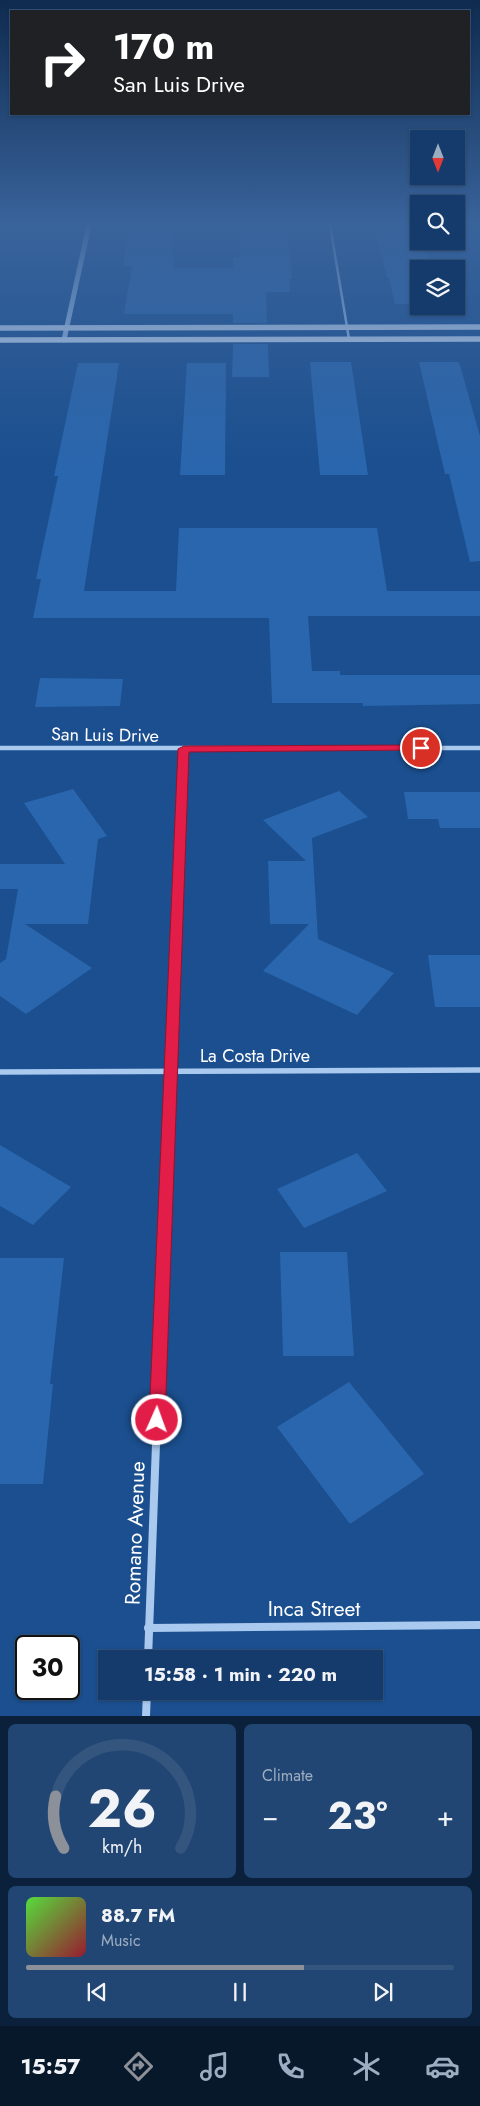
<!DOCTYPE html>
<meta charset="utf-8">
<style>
:root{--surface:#143b6b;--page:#214673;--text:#f1f3f6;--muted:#9dadc1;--line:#33557e;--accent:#8c9099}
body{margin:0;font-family:Jost,sans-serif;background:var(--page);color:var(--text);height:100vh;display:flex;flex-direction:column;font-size:19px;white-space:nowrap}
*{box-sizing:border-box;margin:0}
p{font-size:16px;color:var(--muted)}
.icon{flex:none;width:28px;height:28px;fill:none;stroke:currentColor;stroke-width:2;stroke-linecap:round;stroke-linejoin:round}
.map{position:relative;height:1716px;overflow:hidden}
.drawer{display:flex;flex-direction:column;gap:8px;padding:8px;background:#0b203b;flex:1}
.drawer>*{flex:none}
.top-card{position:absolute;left:10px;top:10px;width:460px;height:105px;border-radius:0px;box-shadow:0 1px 4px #0004,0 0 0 1px var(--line);background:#202124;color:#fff;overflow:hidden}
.needle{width:32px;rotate:180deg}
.controls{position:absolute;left:410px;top:130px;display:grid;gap:10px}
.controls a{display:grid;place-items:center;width:55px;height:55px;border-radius:0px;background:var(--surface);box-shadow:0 1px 4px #0004,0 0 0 1px var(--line);font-size:25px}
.speed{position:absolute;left:15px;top:1635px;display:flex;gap:10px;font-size:25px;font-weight:700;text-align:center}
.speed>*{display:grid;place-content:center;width:65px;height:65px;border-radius:50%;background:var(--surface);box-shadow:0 1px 4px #0004,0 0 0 1px var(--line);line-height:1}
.speed .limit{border:2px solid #111;border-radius:8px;background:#fff;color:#111}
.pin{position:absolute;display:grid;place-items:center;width:42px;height:42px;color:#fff;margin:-21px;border:2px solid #fff;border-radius:50%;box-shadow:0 1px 5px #0007}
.me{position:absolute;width:55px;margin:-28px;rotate:2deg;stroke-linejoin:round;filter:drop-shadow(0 0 4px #0008)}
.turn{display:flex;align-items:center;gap:18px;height:105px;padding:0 20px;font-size:22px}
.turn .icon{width:65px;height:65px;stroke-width:2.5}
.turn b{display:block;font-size:35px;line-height:42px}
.big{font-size:38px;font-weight:700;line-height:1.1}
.drawer .card{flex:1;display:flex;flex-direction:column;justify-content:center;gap:8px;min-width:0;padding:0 18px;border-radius:8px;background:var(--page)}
.drawer .dial{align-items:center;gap:0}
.dial svg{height:130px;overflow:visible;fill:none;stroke:var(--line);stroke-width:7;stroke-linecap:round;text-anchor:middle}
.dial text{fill:var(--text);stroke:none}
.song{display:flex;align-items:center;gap:15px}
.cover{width:60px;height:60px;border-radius:8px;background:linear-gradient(135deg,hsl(110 70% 55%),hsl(350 70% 35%))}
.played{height:5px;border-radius:2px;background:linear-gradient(90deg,var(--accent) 65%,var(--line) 65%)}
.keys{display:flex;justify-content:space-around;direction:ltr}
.heat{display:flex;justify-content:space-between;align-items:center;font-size:28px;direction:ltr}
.drawer .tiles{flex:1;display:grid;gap:8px;grid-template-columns:1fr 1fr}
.card:last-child{grid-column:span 2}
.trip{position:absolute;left:98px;top:1650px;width:285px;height:50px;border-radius:0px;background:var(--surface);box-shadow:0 1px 4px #0004,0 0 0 1px var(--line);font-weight:700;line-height:50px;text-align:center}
.tab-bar{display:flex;height:80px;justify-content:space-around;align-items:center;background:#08182b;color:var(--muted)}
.tab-bar .icon{width:35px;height:35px}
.tab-bar .active{color:var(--accent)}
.tab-bar b{font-size:22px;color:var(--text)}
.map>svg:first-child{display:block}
.building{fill:#2a66ad}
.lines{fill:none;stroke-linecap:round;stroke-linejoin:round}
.minor-far3{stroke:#a9c9ee;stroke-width:2.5}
.minor-far2{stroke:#a9c9ee;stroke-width:4.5}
.minor-far1{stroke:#a9c9ee;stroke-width:5.5}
.minor{stroke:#a9c9ee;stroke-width:8}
.tertiary{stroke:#a9c9ee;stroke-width:5}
.secondary{stroke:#d6e6fa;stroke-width:5.5}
.route{fill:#e11d48;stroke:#92132f}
.labels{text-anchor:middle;stroke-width:5;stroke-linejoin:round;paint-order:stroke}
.street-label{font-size:18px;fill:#fff;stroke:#1b4f8f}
.near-street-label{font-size:21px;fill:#fff;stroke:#1b4f8f}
</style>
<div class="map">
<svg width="480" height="1716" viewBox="0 0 480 1716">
<rect width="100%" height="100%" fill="#1b4f8f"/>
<!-- building -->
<g class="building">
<polygon points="130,225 172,225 171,233 174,233 172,256 174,256 173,268 233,268 233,257 240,257 239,225 282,225 282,232 287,232 288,244 289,244 292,279 289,279 290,292 266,292 267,323 233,323 233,314 124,314 132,266 123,266"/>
<polygon points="374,225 409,225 414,243 424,243 432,269 419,269 419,304 395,304 389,278 387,278"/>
<polygon points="233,344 268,344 269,377 232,377"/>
<polygon points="310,362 351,362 368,475 320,475"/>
<polygon points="419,362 459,362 480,436 480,561 470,562 449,474 445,474"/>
<polygon points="78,363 119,363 84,591 176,591 179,528 377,528 387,591 480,591 480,616 308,616 312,671 340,671 340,675 480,675 480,704 363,706 363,703 272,703 269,618 33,618 41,579 36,579 58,476 54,476"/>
<polygon points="187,363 226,363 225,475 180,475"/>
<polygon points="40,678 123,679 120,706 35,707"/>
<polygon points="73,789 107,836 98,839 88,924 25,924 92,968 26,1014 0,996 0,963 6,959 18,889 0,889 0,864 65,864 24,803"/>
<polygon points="339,791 368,817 312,838 318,939 394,973 357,1015 263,971 309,924 270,924 268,861 306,861 263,820"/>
<polygon points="404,792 480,792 480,828 440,828 438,819 408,819"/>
<polygon points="428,955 480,955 480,1007 435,1007"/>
<polygon points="0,1145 71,1187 33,1225 0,1206"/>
<polygon points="357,1153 387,1191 304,1228 277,1189"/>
<polygon points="280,1252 347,1252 354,1356 283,1356"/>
<polygon points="0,1258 64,1258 50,1384 53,1384 43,1484 0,1484"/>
<polygon points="349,1382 424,1474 350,1524 277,1427"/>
</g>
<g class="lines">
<!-- minor-far3 -->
<polyline class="minor-far3" points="330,225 349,339"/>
<!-- minor-far2 -->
<g class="minor-far2">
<polyline points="0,748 480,748"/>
<polyline points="177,899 183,749"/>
</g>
<!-- minor-far1 -->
<g class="minor-far1">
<polyline points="0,1072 480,1070"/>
<polyline points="163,1258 177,897"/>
</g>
<!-- minor -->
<g class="minor">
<polyline points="148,1628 480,1625"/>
<polyline points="148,1659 163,1256"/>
<polyline points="146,1716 147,1691"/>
</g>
<!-- tertiary -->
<polyline class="tertiary" points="64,340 89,225"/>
<!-- secondary -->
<g class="secondary">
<polyline points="0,328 480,327"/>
<polyline points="0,340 480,339"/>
</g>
</g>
<!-- sky -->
<linearGradient id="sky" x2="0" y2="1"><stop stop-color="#0f2b4f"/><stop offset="0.48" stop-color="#39639b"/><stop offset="1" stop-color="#39639b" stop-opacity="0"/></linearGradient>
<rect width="480" height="465" fill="url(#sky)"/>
<!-- route -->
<polygon class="route" points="421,745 424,746 424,750 189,752 165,1420 163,1426 157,1428 151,1426 149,1420 178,749 184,746"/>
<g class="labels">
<!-- street labels -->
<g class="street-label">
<text transform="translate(105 735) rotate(1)" y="6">San Luis Drive</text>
<text x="255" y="1062">La Costa Drive</text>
</g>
<!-- near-street labels -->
<g class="near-street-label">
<text transform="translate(135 1533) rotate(-88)" y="7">Romano Avenue</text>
<text x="314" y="1616">Inca Street</text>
</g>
</g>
</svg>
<div class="controls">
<a><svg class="needle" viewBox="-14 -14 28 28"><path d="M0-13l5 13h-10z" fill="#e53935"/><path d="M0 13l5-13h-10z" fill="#9dadc1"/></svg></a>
<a><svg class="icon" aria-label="search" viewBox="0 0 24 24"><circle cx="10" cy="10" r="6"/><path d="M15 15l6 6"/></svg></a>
<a><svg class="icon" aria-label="layers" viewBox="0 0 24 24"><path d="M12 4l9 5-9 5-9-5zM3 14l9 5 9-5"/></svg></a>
</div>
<div class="speed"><div class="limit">30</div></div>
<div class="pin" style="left:421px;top:748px;background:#d93025"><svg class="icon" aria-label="arrive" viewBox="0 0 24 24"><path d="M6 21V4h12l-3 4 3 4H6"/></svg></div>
<svg class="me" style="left:157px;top:1420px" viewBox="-20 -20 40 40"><circle r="17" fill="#e11d48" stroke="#fff" stroke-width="3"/><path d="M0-11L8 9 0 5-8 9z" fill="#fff"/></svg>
<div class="trip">15:58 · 1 min · 220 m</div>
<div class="top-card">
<div class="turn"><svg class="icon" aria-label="right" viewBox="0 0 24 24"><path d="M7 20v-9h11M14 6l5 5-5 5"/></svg><div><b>170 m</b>San Luis Drive</div></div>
</div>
</div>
<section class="drawer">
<div class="tiles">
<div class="card dial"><svg viewBox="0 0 100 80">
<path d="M14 69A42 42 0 1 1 86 69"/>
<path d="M14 69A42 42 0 0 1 9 37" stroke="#8c9099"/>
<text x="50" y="56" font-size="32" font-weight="700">26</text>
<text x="50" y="72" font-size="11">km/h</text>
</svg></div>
<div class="card"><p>Climate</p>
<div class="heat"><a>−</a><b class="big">23°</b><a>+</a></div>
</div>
<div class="card">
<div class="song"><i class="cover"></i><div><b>88.7 FM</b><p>Music</p></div></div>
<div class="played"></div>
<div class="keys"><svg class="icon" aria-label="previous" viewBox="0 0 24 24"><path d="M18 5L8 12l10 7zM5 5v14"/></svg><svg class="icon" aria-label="pause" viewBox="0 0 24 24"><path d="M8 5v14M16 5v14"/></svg><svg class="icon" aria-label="next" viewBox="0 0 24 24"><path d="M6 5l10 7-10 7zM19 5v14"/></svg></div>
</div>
</div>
</section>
<nav class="tab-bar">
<b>15:57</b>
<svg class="icon active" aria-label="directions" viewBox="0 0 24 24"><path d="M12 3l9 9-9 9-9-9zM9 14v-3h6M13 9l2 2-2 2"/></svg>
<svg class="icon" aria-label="music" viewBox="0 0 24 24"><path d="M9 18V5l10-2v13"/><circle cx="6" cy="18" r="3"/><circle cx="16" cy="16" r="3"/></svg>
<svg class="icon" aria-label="phone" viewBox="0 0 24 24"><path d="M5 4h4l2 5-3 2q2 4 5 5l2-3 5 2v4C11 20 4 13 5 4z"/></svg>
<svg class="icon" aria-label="climate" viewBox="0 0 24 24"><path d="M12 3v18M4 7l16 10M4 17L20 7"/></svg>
<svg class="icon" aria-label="car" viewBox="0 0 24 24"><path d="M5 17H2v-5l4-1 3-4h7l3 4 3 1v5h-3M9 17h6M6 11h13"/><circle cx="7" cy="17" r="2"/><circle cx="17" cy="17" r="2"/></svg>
</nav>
